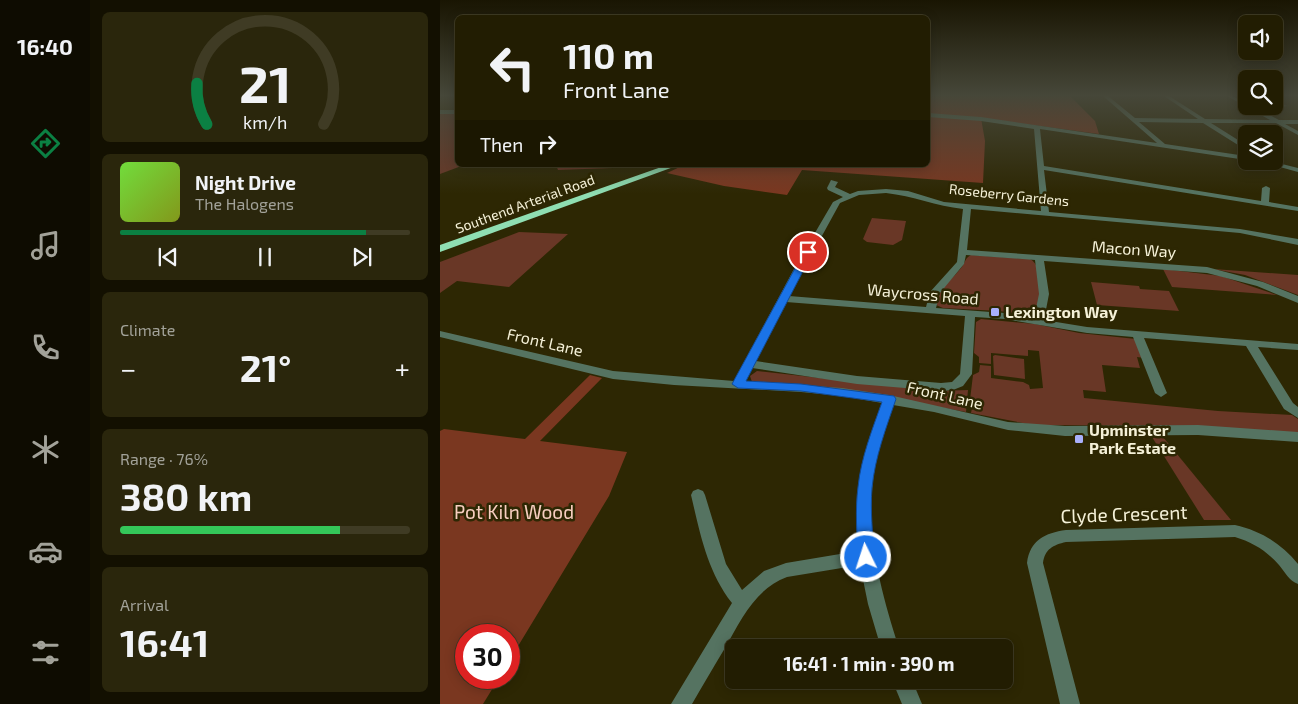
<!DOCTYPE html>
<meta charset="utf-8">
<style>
:root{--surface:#221d02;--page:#2a260c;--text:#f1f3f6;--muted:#a2a299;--line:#3f3b24;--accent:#0b8043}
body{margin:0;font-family:"Exo 2",sans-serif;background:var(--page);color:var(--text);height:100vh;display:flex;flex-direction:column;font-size:19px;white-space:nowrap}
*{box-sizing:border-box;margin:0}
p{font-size:16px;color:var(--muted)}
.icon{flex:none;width:28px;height:28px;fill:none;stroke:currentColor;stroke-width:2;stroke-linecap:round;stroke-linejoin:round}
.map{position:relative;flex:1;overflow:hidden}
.details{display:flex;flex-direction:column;gap:12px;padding:12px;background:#131001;width:350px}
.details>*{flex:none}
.guide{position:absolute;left:15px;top:15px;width:475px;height:152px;border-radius:8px;box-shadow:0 2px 12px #0003,0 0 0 1px var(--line);background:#221d02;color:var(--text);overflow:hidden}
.controls{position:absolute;left:798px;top:15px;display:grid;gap:10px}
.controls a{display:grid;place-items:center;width:45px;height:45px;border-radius:8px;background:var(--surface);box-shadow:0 2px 12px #0003,0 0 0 1px var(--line);font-size:25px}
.speed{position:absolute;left:15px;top:624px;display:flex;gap:10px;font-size:25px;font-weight:700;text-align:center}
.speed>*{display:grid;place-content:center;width:65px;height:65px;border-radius:50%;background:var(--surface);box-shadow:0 2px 12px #0003,0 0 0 1px var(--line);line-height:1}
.speed .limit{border:8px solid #d22;background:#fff;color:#111}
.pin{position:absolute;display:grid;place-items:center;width:42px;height:42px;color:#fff;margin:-21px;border:2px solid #fff;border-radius:50%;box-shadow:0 1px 5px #0007}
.me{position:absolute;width:55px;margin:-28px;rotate:356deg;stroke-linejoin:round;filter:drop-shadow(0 0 4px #0008)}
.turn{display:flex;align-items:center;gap:18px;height:105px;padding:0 25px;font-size:22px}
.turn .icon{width:65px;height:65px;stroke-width:2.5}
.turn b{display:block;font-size:35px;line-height:42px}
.then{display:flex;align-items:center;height:48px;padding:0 25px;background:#0003;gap:10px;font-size:19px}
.big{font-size:38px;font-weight:700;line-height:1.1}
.details .card{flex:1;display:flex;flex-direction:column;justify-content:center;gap:8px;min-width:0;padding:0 18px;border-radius:8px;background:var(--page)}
.details .dial{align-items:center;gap:0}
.dial svg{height:130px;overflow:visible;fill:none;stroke:var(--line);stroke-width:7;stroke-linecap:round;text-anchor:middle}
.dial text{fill:var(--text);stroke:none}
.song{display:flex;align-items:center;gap:15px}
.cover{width:60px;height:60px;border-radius:8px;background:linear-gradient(135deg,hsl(100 70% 55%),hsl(70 70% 35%))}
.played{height:5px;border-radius:2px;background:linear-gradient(90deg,var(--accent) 85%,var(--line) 85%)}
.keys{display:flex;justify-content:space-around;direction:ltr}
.heat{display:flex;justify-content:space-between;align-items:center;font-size:28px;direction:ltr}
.charge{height:8px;border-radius:4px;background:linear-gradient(90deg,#34c759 76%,var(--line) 0)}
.trip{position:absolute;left:285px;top:639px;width:288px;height:50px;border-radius:8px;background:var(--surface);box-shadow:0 2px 12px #0003,0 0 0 1px var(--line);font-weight:700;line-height:50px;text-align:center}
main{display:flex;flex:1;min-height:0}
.menu{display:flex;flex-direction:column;width:90px;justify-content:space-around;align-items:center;background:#0e0c01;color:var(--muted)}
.menu .icon{width:35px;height:35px}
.menu .current{color:var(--accent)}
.menu b{font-size:22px;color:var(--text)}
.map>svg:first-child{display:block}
.green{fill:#693726}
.forest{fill:#7a3720}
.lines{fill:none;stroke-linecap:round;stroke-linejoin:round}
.minor{fill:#557361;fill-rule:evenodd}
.highway{fill:#8fdeb2;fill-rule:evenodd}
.route{fill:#1a73e8;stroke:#114b97}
.poi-dot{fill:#a9b0fc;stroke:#2d2703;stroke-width:2}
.labels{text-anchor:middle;stroke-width:5;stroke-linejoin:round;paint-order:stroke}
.far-street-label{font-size:14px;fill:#f5f1d8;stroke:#2d2703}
.street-label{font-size:16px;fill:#f5f1d8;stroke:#2d2703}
.poi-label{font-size:16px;font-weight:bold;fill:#f5f1d8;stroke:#2d2703;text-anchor:start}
.near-park-label{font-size:19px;fill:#f8cec0;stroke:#2d2703}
.near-street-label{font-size:19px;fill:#f5f1d8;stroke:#2d2703}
</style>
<main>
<nav class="menu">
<b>16:40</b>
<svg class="icon current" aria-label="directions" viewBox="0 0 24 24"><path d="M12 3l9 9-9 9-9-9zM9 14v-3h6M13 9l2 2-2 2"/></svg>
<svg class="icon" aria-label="music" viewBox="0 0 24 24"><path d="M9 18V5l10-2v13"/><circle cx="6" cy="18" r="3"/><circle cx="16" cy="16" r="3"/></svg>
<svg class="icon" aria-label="phone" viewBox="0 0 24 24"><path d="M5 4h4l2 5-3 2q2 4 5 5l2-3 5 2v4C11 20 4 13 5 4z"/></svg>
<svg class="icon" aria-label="climate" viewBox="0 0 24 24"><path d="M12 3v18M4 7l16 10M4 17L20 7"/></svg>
<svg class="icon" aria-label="car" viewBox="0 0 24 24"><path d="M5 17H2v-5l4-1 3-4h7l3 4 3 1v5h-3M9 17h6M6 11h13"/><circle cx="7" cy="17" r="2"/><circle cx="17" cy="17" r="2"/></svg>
<svg class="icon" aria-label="filters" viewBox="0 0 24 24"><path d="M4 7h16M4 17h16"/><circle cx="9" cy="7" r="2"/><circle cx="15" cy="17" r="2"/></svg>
</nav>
<section class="details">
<div class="card dial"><svg viewBox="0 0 100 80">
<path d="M14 69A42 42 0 1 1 86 69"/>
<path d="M14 69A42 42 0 0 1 8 44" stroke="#0b8043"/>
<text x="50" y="56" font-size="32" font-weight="700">21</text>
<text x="50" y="72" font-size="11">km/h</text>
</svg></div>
<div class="card">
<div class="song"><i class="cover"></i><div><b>Night Drive</b><p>The Halogens</p></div></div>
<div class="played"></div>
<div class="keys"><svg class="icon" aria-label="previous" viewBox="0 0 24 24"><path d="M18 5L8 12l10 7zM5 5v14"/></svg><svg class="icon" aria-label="pause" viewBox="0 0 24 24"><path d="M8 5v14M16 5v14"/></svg><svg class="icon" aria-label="next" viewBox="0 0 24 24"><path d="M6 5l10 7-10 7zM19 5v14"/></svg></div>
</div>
<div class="card"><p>Climate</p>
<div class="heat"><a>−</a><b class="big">21°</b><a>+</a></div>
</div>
<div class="card"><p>Range · 76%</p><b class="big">380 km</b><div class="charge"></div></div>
<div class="card"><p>Arrival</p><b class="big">16:41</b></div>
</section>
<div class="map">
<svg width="858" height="704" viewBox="0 0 858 704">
<rect width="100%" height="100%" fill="#2d2703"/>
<!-- green -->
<g class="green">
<polygon points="17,113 18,165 24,165 0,174 0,114"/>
<polygon points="116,165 204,165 200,167 118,170"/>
<polygon points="432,218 466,221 462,240 453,245 427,242 423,239"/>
<polygon points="79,232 128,234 69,287 17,281 0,293 0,262"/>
<path d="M531,255L590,259C605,267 599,298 597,313L591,315L559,311L503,308L496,305C499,287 511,281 521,268C525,263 525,258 531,255Z"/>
<polygon points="723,269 781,276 837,295 732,287"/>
<polygon points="773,269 858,275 858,295 805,275"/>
<polygon points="651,282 699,286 700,289 729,291 739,311 657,305"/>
<polygon points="541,319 595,324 639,333 696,339 704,358 697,357 700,368 662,365 666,392 643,390 644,398 778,411 852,415 858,419 858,433 760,426 593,425 531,413 532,408 529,408 533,375 539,372 540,365 551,366 551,378 583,382 589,385 590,389 603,388 599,351 588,350 588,356 551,353 551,364 539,363 539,357 534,353 536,322"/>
<polygon points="555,355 584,359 585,379 554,375 553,356"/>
<polygon points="317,371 497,391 528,390 526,412 407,390 312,382 310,376"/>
<polygon points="712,437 723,437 791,520 764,520"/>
</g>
<!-- forest -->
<g class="forest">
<polygon points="488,96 630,96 655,121 659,134 541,118 545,141 543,183 362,170 347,195 284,186 227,173 244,165 488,165"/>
<polygon points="150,375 162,378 100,441 187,452 169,496 69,661 69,635 26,635 26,678 59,678 43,704 0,704 0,431 4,429 85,439"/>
</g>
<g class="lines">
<!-- minor -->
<g class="minor">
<path d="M663,96H668L695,118L758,119L724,96H729L765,119L830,120L787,96H792L806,103V106H813L839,120H858V124H845L858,131V135L836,123H771L806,145V150L763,123L699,122L725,144L806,156V160L600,129L604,166L821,201L822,188L826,186L830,188L829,202L858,207V211L604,170L609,212L800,229L858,239V245L800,233L531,209L527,250L767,267L823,282L858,296V303L817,286L767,273L604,261L609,294L604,320L647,327L858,344V350L818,347L853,403L858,407V418L844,409L806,346L704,338L727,393L721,397L715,393L693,337L647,333L565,319L535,317L532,374L523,386L513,390L501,391L417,384L312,368L305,381L402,388L449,395L568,422L625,426L758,425L858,432V442L758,435L625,436L568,430L494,412L453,405C447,426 439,446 435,467C424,529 440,589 459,648H441L428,604L420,565L347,577C315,589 301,620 285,648C274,666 263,685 252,704H231L292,603C267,571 260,533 251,495L253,491L258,489L263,491L265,495L286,564L302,590L324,571L346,563L418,551C412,492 424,458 442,403L402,396L361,392L234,385L173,379L0,337V331L173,371L294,381L355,267L393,202L403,197L388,190L387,188L391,180L398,182L395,187L410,194L418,191L446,189L468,191L504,202L601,211L594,129L541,121L488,117V113L541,117L717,143ZM446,193C473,196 496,206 523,209L517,262L490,292L486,307L349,296L400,203L419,195ZM526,255L595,260L599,294L594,318L565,313L496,308L500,293L524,264ZM346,302L525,316L520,374L512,382L501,383L417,376L316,361Z"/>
<polygon points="834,104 848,106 832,107"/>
<rect x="0" y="110" width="18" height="4"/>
<polygon points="818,161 830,161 858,168 858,172"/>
<path d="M795,525C821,531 841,543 858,564V584C849,581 845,572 839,565C827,551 812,542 795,537L626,542C613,545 605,549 603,563L640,704H620L587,563C590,540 605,533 626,530Z"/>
<polygon points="452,680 472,680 482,704 462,704"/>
</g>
<!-- highway -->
<polygon class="highway" points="227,165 239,165 0,252 0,245"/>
</g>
<!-- sky -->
<linearGradient id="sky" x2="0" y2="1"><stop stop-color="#191502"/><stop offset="0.49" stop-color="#464739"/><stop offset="1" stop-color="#464739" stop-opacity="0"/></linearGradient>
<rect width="858" height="194" fill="url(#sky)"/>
<!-- route -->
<path class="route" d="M365,250H371L373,252L306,381L361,384L454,396L456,399C446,428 435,457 432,488C430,511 433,534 434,557L432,562L426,564L420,562L418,557C417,534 415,510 418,487C421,458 432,430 442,402L361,391L298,388L292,384Z"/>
<!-- markers -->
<g class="poi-dot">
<rect x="550" y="307" width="10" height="10" rx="2.5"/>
<rect x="634" y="434" width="10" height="10" rx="2.5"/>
</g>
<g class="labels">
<!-- far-street labels -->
<g class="far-street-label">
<text transform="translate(569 195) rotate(6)" y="5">Roseberry Gardens</text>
<text transform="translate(85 204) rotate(-20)" y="5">Southend Arterial Road</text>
</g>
<!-- street labels -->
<g class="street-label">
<text transform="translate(694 249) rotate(4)" y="6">Macon Way</text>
<text transform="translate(483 294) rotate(5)" y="6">Waycross Road</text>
<text transform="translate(105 342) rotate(13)" y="6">Front Lane</text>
<text transform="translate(505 395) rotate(13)" y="6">Front Lane</text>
</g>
<!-- poi labels -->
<g class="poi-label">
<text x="565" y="318">Lexington Way</text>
<text x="649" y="436">Upminster<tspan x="649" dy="18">Park Estate</tspan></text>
</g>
<!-- near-park labels -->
<g class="near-park-label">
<text x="74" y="519">Pot Kiln Wood</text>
</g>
<!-- near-street labels -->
<g class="near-street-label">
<text transform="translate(684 514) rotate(-2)" y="7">Clyde Crescent</text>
</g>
</g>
</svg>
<div class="controls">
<a><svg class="icon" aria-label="sound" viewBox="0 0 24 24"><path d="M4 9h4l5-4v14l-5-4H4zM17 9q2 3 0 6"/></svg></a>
<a><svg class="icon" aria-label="search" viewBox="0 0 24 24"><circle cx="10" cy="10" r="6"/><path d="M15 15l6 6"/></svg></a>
<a><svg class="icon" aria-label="layers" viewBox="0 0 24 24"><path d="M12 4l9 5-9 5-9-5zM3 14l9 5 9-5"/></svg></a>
</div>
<div class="speed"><div class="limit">30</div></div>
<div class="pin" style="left:368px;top:252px;background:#d93025"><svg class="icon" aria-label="arrive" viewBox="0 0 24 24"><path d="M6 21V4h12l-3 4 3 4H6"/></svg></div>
<svg class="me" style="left:426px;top:557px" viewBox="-20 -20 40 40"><circle r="17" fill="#1a73e8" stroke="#fff" stroke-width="3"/><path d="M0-11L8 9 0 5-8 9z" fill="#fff"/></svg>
<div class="trip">16:41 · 1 min · 390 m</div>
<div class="guide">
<div class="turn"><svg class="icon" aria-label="left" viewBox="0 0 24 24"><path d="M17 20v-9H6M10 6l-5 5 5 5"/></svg><div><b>110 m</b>Front Lane</div></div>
<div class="then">Then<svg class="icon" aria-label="right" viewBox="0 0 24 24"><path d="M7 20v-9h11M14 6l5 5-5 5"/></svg></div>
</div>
</div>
</main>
